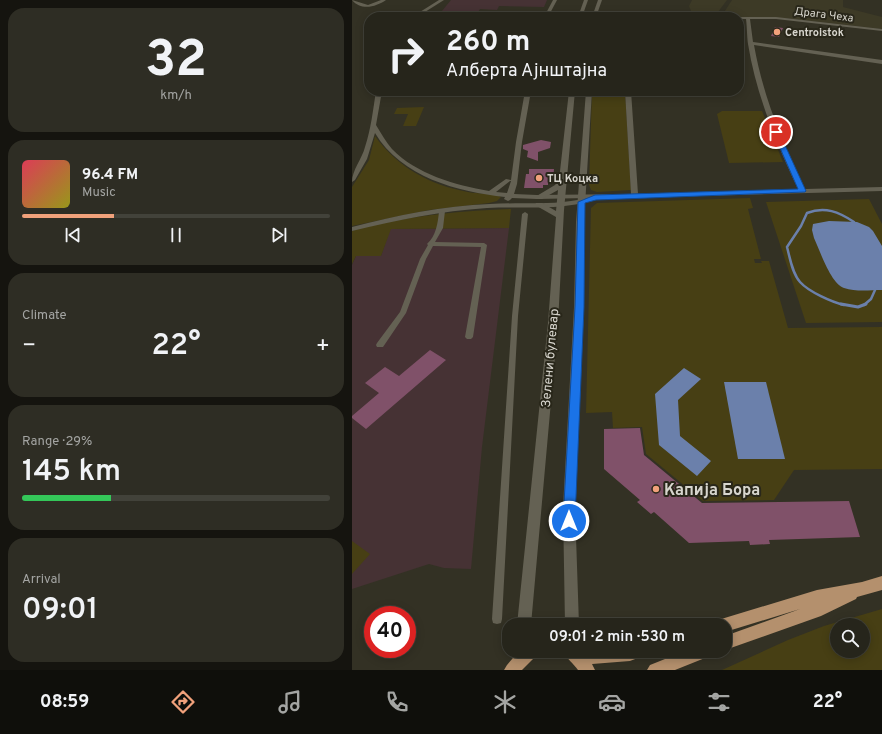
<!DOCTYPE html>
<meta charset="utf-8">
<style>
:root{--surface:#26251b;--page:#2e2d24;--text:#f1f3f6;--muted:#a4a5a3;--line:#42423a;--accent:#f1a17b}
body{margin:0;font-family:Overpass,sans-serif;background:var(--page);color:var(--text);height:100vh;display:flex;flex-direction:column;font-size:15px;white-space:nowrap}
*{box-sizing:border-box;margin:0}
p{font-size:13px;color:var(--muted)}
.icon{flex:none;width:22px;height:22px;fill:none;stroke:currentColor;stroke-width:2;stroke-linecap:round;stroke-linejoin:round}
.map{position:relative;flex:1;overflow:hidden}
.details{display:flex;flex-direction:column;gap:8px;padding:8px;background:#15140f;width:352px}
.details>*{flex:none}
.banner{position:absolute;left:12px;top:12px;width:380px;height:84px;border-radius:16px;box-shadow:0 2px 10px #0003,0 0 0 1px var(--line);background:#26251b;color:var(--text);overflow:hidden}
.buttons{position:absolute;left:478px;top:618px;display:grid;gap:8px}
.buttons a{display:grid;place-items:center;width:40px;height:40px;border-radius:50%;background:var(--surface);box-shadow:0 2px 10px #0003,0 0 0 1px var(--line);font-size:20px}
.speed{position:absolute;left:12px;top:606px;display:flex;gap:8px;font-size:20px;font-weight:700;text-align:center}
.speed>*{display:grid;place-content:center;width:52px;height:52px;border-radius:50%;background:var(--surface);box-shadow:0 2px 10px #0003,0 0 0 1px var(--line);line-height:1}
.speed .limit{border:6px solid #d22;background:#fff;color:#111}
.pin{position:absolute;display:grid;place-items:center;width:34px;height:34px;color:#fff;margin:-17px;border:2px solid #fff;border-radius:50%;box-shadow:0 1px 4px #0007}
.me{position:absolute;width:44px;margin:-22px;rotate:0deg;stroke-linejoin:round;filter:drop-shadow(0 0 3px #0008)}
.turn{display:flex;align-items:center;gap:14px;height:84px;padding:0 16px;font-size:18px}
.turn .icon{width:52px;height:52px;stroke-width:2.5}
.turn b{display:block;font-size:28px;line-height:34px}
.big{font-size:30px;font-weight:600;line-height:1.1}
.details .tile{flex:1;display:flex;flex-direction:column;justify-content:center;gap:6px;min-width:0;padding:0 14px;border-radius:16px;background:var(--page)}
.details .dial{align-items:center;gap:0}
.dial b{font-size:52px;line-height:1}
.song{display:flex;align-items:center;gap:12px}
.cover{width:48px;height:48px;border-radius:6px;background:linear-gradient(135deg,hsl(350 70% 55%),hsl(60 70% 35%))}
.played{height:4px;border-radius:2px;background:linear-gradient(90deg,var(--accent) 30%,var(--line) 30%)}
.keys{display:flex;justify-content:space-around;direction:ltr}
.heat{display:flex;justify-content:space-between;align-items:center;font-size:22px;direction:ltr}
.charge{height:6px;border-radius:3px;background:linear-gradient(90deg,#34c759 29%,var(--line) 0)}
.trip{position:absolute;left:150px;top:618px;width:230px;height:40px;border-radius:16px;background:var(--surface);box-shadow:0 2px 10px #0003,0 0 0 1px var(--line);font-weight:600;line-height:40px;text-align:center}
.tabs{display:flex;height:64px;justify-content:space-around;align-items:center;background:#0f0f0b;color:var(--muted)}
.tabs .icon{width:28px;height:28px}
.tabs .current{color:var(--accent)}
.tabs b{font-size:18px;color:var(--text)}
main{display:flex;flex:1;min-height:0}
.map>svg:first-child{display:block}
.built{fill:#3d3a26}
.education{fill:#463234}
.green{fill:#473f14;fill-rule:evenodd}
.water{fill:#6b80ab}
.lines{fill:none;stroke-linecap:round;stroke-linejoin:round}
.stream-far1{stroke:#6b80ab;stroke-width:2.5}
.stream{stroke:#6b80ab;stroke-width:3}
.building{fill:#805169}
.pedestrian{fill:#646153;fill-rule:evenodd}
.minor{fill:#646153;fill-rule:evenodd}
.tertiary{fill:#646153;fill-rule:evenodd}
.primary{fill:#b4906d;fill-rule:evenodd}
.route{fill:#1a73e8;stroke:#114b97}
.poi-dot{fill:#f1a17b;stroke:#29271a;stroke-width:1.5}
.labels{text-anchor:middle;stroke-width:4;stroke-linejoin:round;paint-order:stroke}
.far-street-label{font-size:11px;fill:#d8d6ce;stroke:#29271a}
.far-poi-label{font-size:11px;font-weight:bold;fill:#d8d6ce;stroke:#29271a;text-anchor:start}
.street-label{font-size:13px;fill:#d8d6ce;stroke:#29271a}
.near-poi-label{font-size:16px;font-weight:bold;fill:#d8d6ce;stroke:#29271a;text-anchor:start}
</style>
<main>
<section class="details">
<div class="tile dial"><b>32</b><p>km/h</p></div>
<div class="tile">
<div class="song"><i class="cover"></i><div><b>96.4 FM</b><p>Music</p></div></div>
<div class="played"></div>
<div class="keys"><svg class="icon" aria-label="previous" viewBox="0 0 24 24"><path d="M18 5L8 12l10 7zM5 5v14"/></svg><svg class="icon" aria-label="pause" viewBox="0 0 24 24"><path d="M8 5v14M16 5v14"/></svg><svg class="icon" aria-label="next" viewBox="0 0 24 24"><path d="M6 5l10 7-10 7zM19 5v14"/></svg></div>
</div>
<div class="tile"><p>Climate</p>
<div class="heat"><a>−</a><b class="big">22°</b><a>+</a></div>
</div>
<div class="tile"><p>Range · 29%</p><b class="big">145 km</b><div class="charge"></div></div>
<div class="tile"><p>Arrival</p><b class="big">09:01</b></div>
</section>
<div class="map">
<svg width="530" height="670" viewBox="0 0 530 670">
<rect width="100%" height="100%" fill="#333124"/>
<!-- built -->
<g class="built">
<polygon points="340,0 375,0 363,16 341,16 337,6"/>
<polygon points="380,0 491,0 491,7 530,17 530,29 431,18 369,17"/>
</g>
<!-- education -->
<g class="education">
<polygon points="99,0 195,0 192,7 147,6 145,10 128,9 126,12 90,11"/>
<polygon points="157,228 130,447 119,569 92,568 77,564 0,589 0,265 4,256 29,256 38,229"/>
</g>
<!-- green -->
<g class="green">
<polygon points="240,91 273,91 279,190 245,192 239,190 237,185"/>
<polygon points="72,107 64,126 51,126 56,114 42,114 45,108"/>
<polygon points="370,111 410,111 431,162 377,163 365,114"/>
<path d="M23,136C45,167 78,185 116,192C126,194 140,193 149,197L145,201L137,203L77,210L0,226V187L17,160Z"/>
<polygon points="398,198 401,208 396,209 409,259 402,259 403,263 410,263 409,261 417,261 436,328 530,327 530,469 442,470 422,500 351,501 294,454 290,427 261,428 260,412 234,413 239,208 245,203"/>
<polygon points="517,199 530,224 530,322 454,323 414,202"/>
<path d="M159,209L157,228L39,229L29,256H4L0,264V231C54,216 103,211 159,209Z"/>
<polygon points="0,541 18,554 0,574"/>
<path d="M530,609V670H370L436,640L472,626ZM485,625H511V651H485Z"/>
</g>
<!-- water -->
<g class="water">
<path d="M477,221L505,222L517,227L521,231L530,246V290C518,290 504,292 492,288C479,284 468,251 462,238L460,230L461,224Z"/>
<polygon points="332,368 349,379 326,400 328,436 359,461 345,476 307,445 303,394"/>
<polygon points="372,382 414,382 433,459 386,459"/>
</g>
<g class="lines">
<!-- stream-far1 -->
<g class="stream-far1">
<path d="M492,305C480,302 457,292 448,282C440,273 438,258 435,247L449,226L455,213C473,206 487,212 502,222"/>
<polyline points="512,305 519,299 523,290"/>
</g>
<!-- stream -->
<polyline class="stream" points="489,304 506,307 514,304"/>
</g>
<!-- building -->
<g class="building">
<polygon points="423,27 431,28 427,37 419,36"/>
<polygon points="189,140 199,142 198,148 186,152 186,161 175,157 176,151 171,149 171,145"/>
<polygon points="177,169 202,169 201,182 196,182 196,185 191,185 191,188 172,188 174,174 177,174"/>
<polygon points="78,350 94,360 14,429 0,418 0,416 27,393 13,383 33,367 47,376"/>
<polygon points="288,428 292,455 350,503 497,501 508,537 417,540 418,544 398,545 397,541 337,543 302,512 299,514 285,502 288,500 252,469 252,429"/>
</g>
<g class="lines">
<!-- pedestrian -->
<g class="pedestrian">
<path d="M90,209L93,211L91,228L83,242L132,243L135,245L121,337L119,339H115L113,337L129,247L81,246L74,259L54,313L31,347H25L24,345L25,343L48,312L68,259L76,245L75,244C84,236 86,223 87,211Z"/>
<polygon points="173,212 176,214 166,316 150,619 149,623 145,624 141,623 140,619 160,316 170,214"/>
</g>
<!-- minor -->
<g class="minor">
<path d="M0,0L16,5L29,0H34C24,7 9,11 0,0Z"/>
<polygon points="87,0 92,0 65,17 60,17"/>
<polygon points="201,0 205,0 196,17 192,17"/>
<path d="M386,17H424L530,29V31L424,19H398L401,42L530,60V64L402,45C411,96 430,142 453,189L530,187V191L239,199L238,201C205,211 170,206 135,208C89,211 45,220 0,231V227C45,215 91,206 138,204C170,202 203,206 235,198L185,199L160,198L158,200L156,201L152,199L153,197C106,192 49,177 23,133L15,159L3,180L0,182C0,170 10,159 13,147C19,129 21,110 24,91H30L24,125C29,133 34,142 40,149C64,174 103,185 137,191L154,179L159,180L164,142L173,91H179L170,142L165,184L162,194L185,195L279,194L273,91H279L286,194L446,189C424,142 404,94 396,44C395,37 395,27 394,19H387V17ZM159,181L155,193L144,192L158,181Z"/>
</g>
<!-- tertiary -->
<g class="tertiary">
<polygon points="232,0 236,0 230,17 226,17"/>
<polygon points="246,0 250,0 244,17 240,17"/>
<polygon points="217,91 223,91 212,210 206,323 179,625 165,625 196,323 204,217 183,205 184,203 190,203 204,211 206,190 190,199 187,199 183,197 203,185 207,180"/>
<polygon points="234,91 240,91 232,222 232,307 223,507 227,625 213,625 211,507 222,307 224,222"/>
</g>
<!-- primary -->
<g class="primary">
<polygon points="530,576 530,590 505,597 504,599 469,616 373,650 373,636 448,609 373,632 373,625 364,625 366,620 465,590 510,582"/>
<polygon points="167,651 187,651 184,656 170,670 152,670 155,665"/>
<path d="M211,651H294L291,656L278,661L240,664L243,670H226C221,663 215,659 211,651Z"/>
<polygon points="333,651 361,651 358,656 323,670 295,670 298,665"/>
</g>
</g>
<!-- route -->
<polygon class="route" points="424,130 427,132 454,191 453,192 244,200 233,203 232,307 223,521 221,525 217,527 213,525 211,521 223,307 226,202 243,195 446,189 421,132"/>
<!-- markers -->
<g class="poi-dot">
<circle cx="425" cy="32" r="4"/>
<circle cx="187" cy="178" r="4"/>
<circle cx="304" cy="489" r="4"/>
</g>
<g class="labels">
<!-- far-street labels -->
<g class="far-street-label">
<text transform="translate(472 14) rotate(7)" y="4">Драга Чеха</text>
</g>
<!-- far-poi labels -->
<g class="far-poi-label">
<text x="433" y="36">Centroistok</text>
<text x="195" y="182">ТЦ Коцка</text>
</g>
<!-- street labels -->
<g class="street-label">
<text transform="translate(197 358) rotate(-85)" y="5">Зелени булевар</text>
</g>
<!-- near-poi labels -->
<g class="near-poi-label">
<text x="312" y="495">Капија Бора</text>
</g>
</g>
</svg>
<div class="buttons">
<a><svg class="icon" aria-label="search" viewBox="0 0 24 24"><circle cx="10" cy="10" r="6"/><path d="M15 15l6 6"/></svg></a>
</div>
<div class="speed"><div class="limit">40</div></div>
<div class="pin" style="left:424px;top:132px;background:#d93025"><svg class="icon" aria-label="arrive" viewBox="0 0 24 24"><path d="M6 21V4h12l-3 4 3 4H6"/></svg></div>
<svg class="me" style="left:217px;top:521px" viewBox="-20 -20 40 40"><circle r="17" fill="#1a73e8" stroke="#fff" stroke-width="3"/><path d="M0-11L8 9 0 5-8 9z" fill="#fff"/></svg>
<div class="trip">09:01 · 2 min · 530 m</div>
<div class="banner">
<div class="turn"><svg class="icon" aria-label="right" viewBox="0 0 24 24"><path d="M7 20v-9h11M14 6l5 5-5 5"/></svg><div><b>260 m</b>Алберта Ајнштајна</div></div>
</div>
</div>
</main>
<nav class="tabs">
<b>08:59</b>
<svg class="icon current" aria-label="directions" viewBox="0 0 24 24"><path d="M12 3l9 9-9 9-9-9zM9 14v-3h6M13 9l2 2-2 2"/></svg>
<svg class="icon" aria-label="music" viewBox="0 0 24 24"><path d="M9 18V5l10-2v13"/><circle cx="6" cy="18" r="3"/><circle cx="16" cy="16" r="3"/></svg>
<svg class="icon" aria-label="phone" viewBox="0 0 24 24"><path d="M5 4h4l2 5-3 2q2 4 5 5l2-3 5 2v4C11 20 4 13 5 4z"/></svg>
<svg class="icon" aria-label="climate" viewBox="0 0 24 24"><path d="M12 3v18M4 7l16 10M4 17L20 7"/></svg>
<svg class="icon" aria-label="car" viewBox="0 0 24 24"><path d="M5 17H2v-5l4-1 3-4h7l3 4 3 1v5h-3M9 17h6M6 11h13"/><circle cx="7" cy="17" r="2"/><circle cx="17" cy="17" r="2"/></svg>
<svg class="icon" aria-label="filters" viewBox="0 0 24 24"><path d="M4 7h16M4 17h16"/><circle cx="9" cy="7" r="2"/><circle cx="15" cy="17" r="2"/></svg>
<b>22°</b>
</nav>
